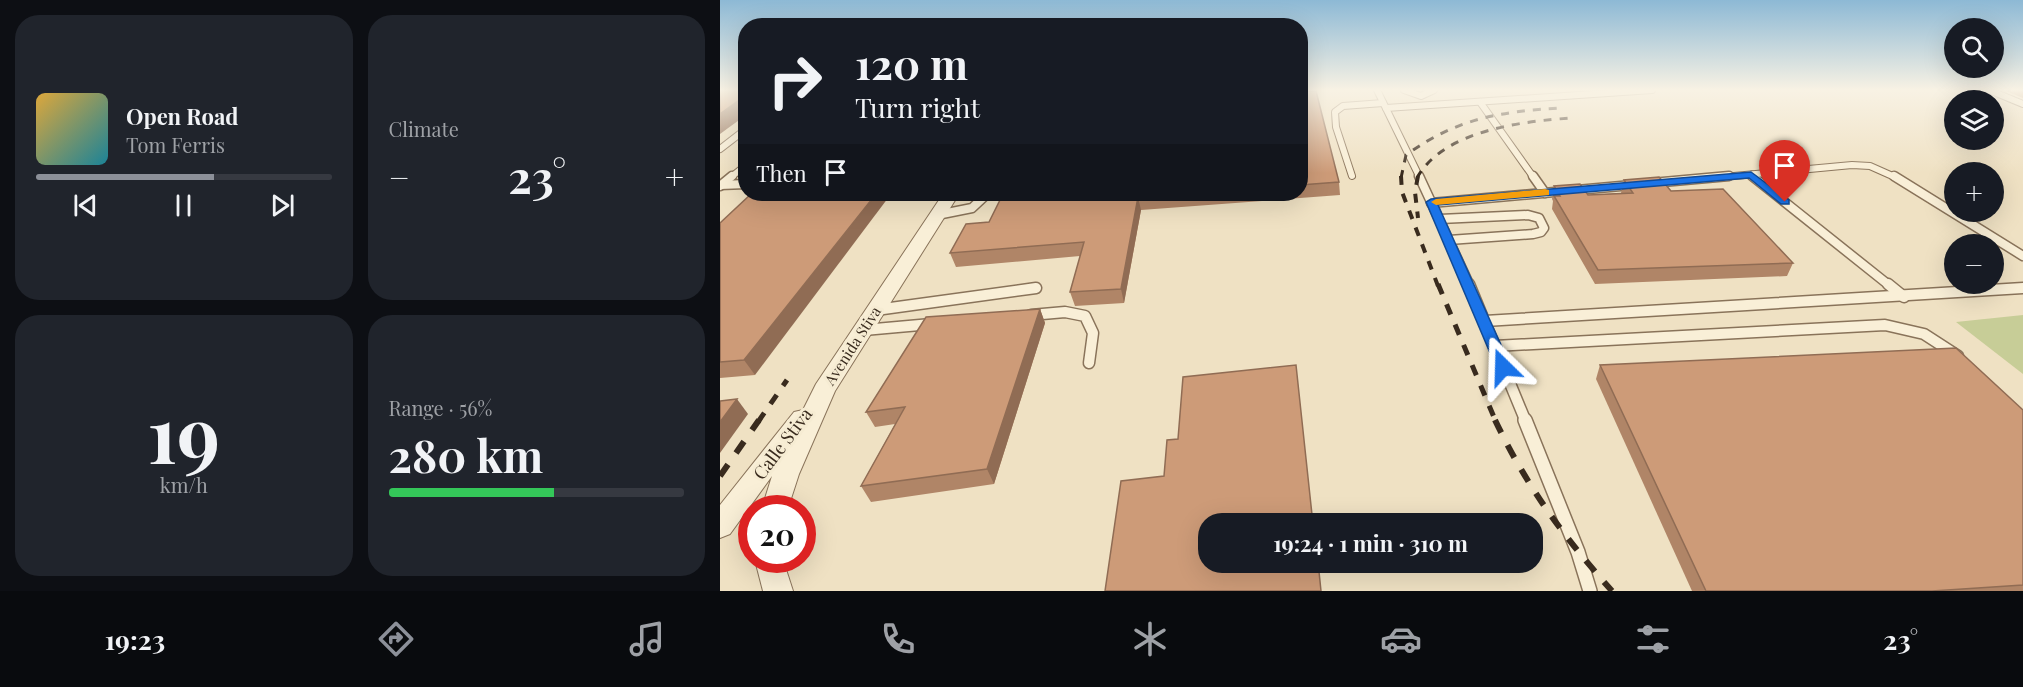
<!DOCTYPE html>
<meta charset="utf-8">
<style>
:root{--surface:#171b24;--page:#20242c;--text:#f1f3f6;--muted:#9ea1a6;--line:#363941;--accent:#8c9099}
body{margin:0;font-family:"Playfair Display",serif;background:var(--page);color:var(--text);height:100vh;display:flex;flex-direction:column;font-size:22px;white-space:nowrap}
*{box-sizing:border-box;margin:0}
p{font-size:20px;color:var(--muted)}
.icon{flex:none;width:33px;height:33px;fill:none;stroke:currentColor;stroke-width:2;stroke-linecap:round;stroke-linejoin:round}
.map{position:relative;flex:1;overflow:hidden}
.side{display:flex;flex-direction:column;gap:15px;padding:15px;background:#0d0f14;width:720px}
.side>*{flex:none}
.banner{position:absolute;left:18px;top:18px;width:570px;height:183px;border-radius:24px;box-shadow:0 6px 24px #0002;background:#171b24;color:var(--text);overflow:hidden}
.buttons{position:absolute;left:1224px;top:18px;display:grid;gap:12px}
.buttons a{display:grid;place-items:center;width:60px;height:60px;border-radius:50%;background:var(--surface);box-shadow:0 6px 24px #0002;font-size:30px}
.speed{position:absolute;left:18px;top:495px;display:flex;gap:12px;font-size:30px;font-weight:700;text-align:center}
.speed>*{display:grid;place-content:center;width:78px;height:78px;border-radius:50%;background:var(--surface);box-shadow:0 6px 24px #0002;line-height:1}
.speed .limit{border:9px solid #d22;background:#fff;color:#111}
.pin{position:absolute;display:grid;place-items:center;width:51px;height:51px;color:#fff;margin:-62px -26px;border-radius:50% 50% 50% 0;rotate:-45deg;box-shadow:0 0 6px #0007}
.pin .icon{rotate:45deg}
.me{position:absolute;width:66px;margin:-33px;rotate:338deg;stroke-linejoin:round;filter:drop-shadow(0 0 4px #0008)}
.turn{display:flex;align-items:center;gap:21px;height:126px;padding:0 18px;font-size:27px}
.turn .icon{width:78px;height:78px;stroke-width:2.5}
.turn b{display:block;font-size:42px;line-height:51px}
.then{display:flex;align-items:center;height:57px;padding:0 18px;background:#0003;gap:12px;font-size:22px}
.big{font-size:45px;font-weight:700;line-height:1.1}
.side .card{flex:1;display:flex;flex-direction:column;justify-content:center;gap:9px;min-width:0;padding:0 21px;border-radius:24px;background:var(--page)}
.side .dial{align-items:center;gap:0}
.dial b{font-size:78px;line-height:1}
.song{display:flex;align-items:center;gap:18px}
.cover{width:72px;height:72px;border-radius:9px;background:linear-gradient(135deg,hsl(40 70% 55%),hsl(190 70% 35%))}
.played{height:6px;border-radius:3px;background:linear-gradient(90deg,var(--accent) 60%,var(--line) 60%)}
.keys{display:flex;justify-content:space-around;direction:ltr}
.heat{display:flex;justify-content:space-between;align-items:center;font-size:33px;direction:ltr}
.charge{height:9px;border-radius:4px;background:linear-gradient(90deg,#34c759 56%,var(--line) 0)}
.side .tiles{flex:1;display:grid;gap:15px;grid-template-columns:repeat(2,1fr)}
.trip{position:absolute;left:478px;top:513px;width:345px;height:60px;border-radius:24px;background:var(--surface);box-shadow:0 6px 24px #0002;font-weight:700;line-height:60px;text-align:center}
.dock{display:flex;height:96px;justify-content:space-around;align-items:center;background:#090b0e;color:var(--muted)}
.dock .icon{width:42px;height:42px}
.dock .active{color:var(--accent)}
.dock b{font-size:27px;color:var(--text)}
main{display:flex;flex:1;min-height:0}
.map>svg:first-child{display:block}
.green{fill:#c7cd97}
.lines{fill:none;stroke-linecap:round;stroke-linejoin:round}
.lane-far3-casing{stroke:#89735a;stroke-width:8}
.lane-far2-casing{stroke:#89735a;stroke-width:11}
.lane-far1-casing{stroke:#89735a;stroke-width:13}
.lane-casing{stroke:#89735a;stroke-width:16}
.street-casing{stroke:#89735a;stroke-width:2}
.lane-far3{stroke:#f9efd7;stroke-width:6}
.lane-far2{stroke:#f9efd7;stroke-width:8}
.lane-far1{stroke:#f9efd7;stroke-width:10}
.lane{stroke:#f9efd7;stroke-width:13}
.street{fill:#f9efd7;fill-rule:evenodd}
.rail-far3{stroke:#392b1e;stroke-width:3;stroke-dasharray:8 8;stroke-linecap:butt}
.rail-far2{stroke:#392b1e;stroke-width:4;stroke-dasharray:9 9;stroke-linecap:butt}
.rail-far1{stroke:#392b1e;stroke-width:5;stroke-dasharray:11 11;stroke-linecap:butt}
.rail{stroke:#392b1e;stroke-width:6;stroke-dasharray:14 14;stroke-linecap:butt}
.wall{fill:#b08567}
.shaded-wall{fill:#906c54}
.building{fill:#cd9b78;stroke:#906c54;stroke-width:1.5}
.route{fill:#1a73e8;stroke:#114b97;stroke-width:1.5}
.slow{fill:#f59e0b}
.labels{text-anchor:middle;stroke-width:6;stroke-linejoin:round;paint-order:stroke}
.street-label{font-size:15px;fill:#392b1e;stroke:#f6ecd3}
.near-street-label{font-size:18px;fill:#392b1e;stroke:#f6ecd3}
</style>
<main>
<section class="side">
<div class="tiles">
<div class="card">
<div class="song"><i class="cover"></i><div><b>Open Road</b><p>Tom Ferris</p></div></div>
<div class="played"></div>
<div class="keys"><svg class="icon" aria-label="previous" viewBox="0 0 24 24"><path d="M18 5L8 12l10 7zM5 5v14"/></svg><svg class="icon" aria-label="pause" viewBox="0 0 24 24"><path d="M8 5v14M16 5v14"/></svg><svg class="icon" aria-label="next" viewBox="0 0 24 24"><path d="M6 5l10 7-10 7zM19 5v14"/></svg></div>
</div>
<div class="card"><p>Climate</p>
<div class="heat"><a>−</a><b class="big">23°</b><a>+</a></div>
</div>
<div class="card dial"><b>19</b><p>km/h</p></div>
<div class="card"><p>Range · 56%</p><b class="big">280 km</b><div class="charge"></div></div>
</div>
</section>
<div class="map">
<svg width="1303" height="591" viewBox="0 0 1303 591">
<rect width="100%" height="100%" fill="#efe1c3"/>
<!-- green -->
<polygon class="green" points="1303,315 1303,374 1236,322"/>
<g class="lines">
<defs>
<g id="lane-far3">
<polyline points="657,90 700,178"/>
<polyline points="684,90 701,96 714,90"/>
<polyline points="1269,90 1303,104"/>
<polyline points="760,102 814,178"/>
<polyline points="666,108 932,90"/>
<polyline points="0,149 26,129"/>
<polyline points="1031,175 1034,178"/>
<polyline points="632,176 616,127 615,112 623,106 663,103"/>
<polyline points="10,178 26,165"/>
<polyline points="992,178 1132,165 1150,166 1177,178"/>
</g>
<g id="lane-far2">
<polyline points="699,176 750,286"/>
<polyline points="813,176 825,193"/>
<polyline points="1032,176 1170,286"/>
<polyline points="1174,176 1303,256"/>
<polyline points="932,183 1009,176"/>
<polyline points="0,185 26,184"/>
<polyline points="0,186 12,176"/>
<polyline points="711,203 912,185"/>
<polyline points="217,215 252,208 267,194"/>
<polyline points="720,219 808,215 819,218 824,228 821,232 813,234 729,240"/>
</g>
<g id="lane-far1">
<polyline points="749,284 806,422"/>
<polyline points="1168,284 1184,297"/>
<polyline points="156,310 316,288"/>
<polyline points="311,315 345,312 365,316 373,333 369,363"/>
<polyline points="765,321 1303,288"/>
<polyline points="144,330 211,324"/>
<polyline points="775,346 1165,325 1204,334 1238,356"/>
</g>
<polyline id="lane" points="805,420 858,552 870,591"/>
<g id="street">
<polygon points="223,194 239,194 115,391 79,474 68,508 42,508 52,476 10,534 0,538 0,505 74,412 83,410 96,384"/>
<polygon points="35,560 63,560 73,591 43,591"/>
</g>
</defs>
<!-- lane-far3 casing -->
<use href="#lane-far3" class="lane-far3-casing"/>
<!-- lane-far2 casing -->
<use href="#lane-far2" class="lane-far2-casing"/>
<!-- lane-far1 casing -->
<use href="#lane-far1" class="lane-far1-casing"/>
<!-- lane casing -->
<use href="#lane" class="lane-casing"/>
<!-- street casing -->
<use href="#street" class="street-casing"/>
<!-- lane-far3 -->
<use href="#lane-far3" class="lane-far3"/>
<!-- lane-far2 -->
<use href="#lane-far2" class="lane-far2"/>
<!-- lane-far1 -->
<use href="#lane-far1" class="lane-far1"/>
<!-- lane -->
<use href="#lane" class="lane"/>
<!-- street -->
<use href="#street" class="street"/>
<!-- rail-far3 -->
<g class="rail-far3">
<path d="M681,178L686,155C737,118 782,111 843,108"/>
<path d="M697,178C723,130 804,121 852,118"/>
</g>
<!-- rail-far2 -->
<g class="rail-far2">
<polyline points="681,176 682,192 718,286"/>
<polyline points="698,176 695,192 698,218"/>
</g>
<!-- rail-far1 -->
<g class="rail-far1">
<polyline points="718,284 776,422"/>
<polyline points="38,422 67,380"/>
</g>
<!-- rail -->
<g class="rail">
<path d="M775,420C807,487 843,536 892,591"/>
<polyline points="0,476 39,420"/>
</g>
</g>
<!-- wall -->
<g class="wall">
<polygon points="1284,90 1303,90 1303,98"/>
<polygon points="580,92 619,182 620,195 421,210 404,303 355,306 350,292 360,256 236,267 230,253 269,222 283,194 580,194"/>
<polygon points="904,180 951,191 1073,263 1067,276 875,284 832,209 833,201 832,199 834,186 868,195 901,193"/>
<polygon points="0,223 35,375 0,378"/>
<polygon points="320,309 325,323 274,484 151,502 141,486 175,424 155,427 146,412"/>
<polygon points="880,365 1303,410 1303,591 972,591 876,379"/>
</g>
<!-- shaded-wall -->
<g class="shaded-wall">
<polygon points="26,95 26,115 0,134 0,114"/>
<polygon points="156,194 171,194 35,375 24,360"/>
<polygon points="418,197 421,210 404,303 401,289"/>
<polygon points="320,309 325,323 274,484 267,469"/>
<polygon points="17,399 28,414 0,453 0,422"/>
</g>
<!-- building -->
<g class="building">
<polygon points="0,90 26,90 26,95 0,114"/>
<polygon points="596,91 619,182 580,185 580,92"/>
<polygon points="939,177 951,191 1003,189 1073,263 878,270 834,196 840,196 834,186 860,184 868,195 913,193 904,180"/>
<polygon points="31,194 156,194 24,360 0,362 0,223"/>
<polygon points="283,194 467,194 418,197 401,289 350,292 364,242 230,253 246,224 269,222"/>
<polygon points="320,309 267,469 141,486 185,407 146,412 206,317"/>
<polygon points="1236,348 1303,410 1303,585 1212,591 986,591 880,365"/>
<polygon points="576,365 593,524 489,524 489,562 598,562 601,591 385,591 401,481 444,476 447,440 458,439 463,377"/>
<polygon points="17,399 0,422 0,401"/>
</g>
<!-- sky -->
<linearGradient id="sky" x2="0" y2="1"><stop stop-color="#8db9d5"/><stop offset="0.52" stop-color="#f8f2e4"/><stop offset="1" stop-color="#f8f2e4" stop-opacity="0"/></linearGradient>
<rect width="1303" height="173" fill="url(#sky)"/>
<!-- route -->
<polygon class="route" points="1031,172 1069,200 1069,204 1061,204 1029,178 718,205 791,367 783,372 776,367 706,202 711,199"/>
<!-- slow -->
<polygon class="slow" points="825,189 829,190 829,195 716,205 711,202 716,199"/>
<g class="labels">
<!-- street labels -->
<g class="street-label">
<text transform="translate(133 346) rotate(-57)" y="5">Avenida Stiva</text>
</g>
<!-- near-street labels -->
<g class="near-street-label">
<text transform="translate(63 444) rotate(-53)" y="6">Calle Stiva</text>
</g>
</g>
</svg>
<div class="buttons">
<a><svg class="icon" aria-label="search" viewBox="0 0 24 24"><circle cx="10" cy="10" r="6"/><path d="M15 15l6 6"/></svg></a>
<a><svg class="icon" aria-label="layers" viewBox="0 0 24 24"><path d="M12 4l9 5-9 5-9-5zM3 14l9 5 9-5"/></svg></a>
<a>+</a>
<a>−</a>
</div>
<div class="speed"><div class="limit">20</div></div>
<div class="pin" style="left:1065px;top:202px;background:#d93025"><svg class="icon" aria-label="arrive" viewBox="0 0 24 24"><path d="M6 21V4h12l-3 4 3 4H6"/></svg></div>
<svg class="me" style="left:783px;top:367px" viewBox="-20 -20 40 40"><path d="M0-17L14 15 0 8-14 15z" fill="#1a73e8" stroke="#fff" stroke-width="4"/></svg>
<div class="trip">19:24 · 1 min · 310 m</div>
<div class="banner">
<div class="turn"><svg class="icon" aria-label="right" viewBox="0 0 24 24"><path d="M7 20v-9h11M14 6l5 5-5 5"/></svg><div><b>120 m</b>Turn right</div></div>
<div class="then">Then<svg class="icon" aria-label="arrive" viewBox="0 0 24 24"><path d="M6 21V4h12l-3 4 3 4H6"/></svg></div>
</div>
</div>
</main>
<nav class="dock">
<b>19:23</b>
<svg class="icon active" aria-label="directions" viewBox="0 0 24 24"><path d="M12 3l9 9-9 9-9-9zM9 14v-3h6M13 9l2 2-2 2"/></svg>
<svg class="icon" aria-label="music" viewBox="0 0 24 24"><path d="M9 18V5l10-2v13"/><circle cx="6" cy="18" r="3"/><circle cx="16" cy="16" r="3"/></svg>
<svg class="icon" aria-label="phone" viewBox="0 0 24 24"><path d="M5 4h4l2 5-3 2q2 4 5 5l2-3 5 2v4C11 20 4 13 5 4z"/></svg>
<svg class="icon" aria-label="climate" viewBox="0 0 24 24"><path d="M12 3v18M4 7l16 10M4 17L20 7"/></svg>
<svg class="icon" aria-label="car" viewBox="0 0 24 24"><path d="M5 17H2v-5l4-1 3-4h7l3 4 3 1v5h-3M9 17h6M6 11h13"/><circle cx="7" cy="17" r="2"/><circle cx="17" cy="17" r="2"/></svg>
<svg class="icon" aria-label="filters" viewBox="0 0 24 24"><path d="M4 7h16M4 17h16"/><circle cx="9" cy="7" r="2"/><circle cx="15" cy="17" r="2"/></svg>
<b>23°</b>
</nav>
